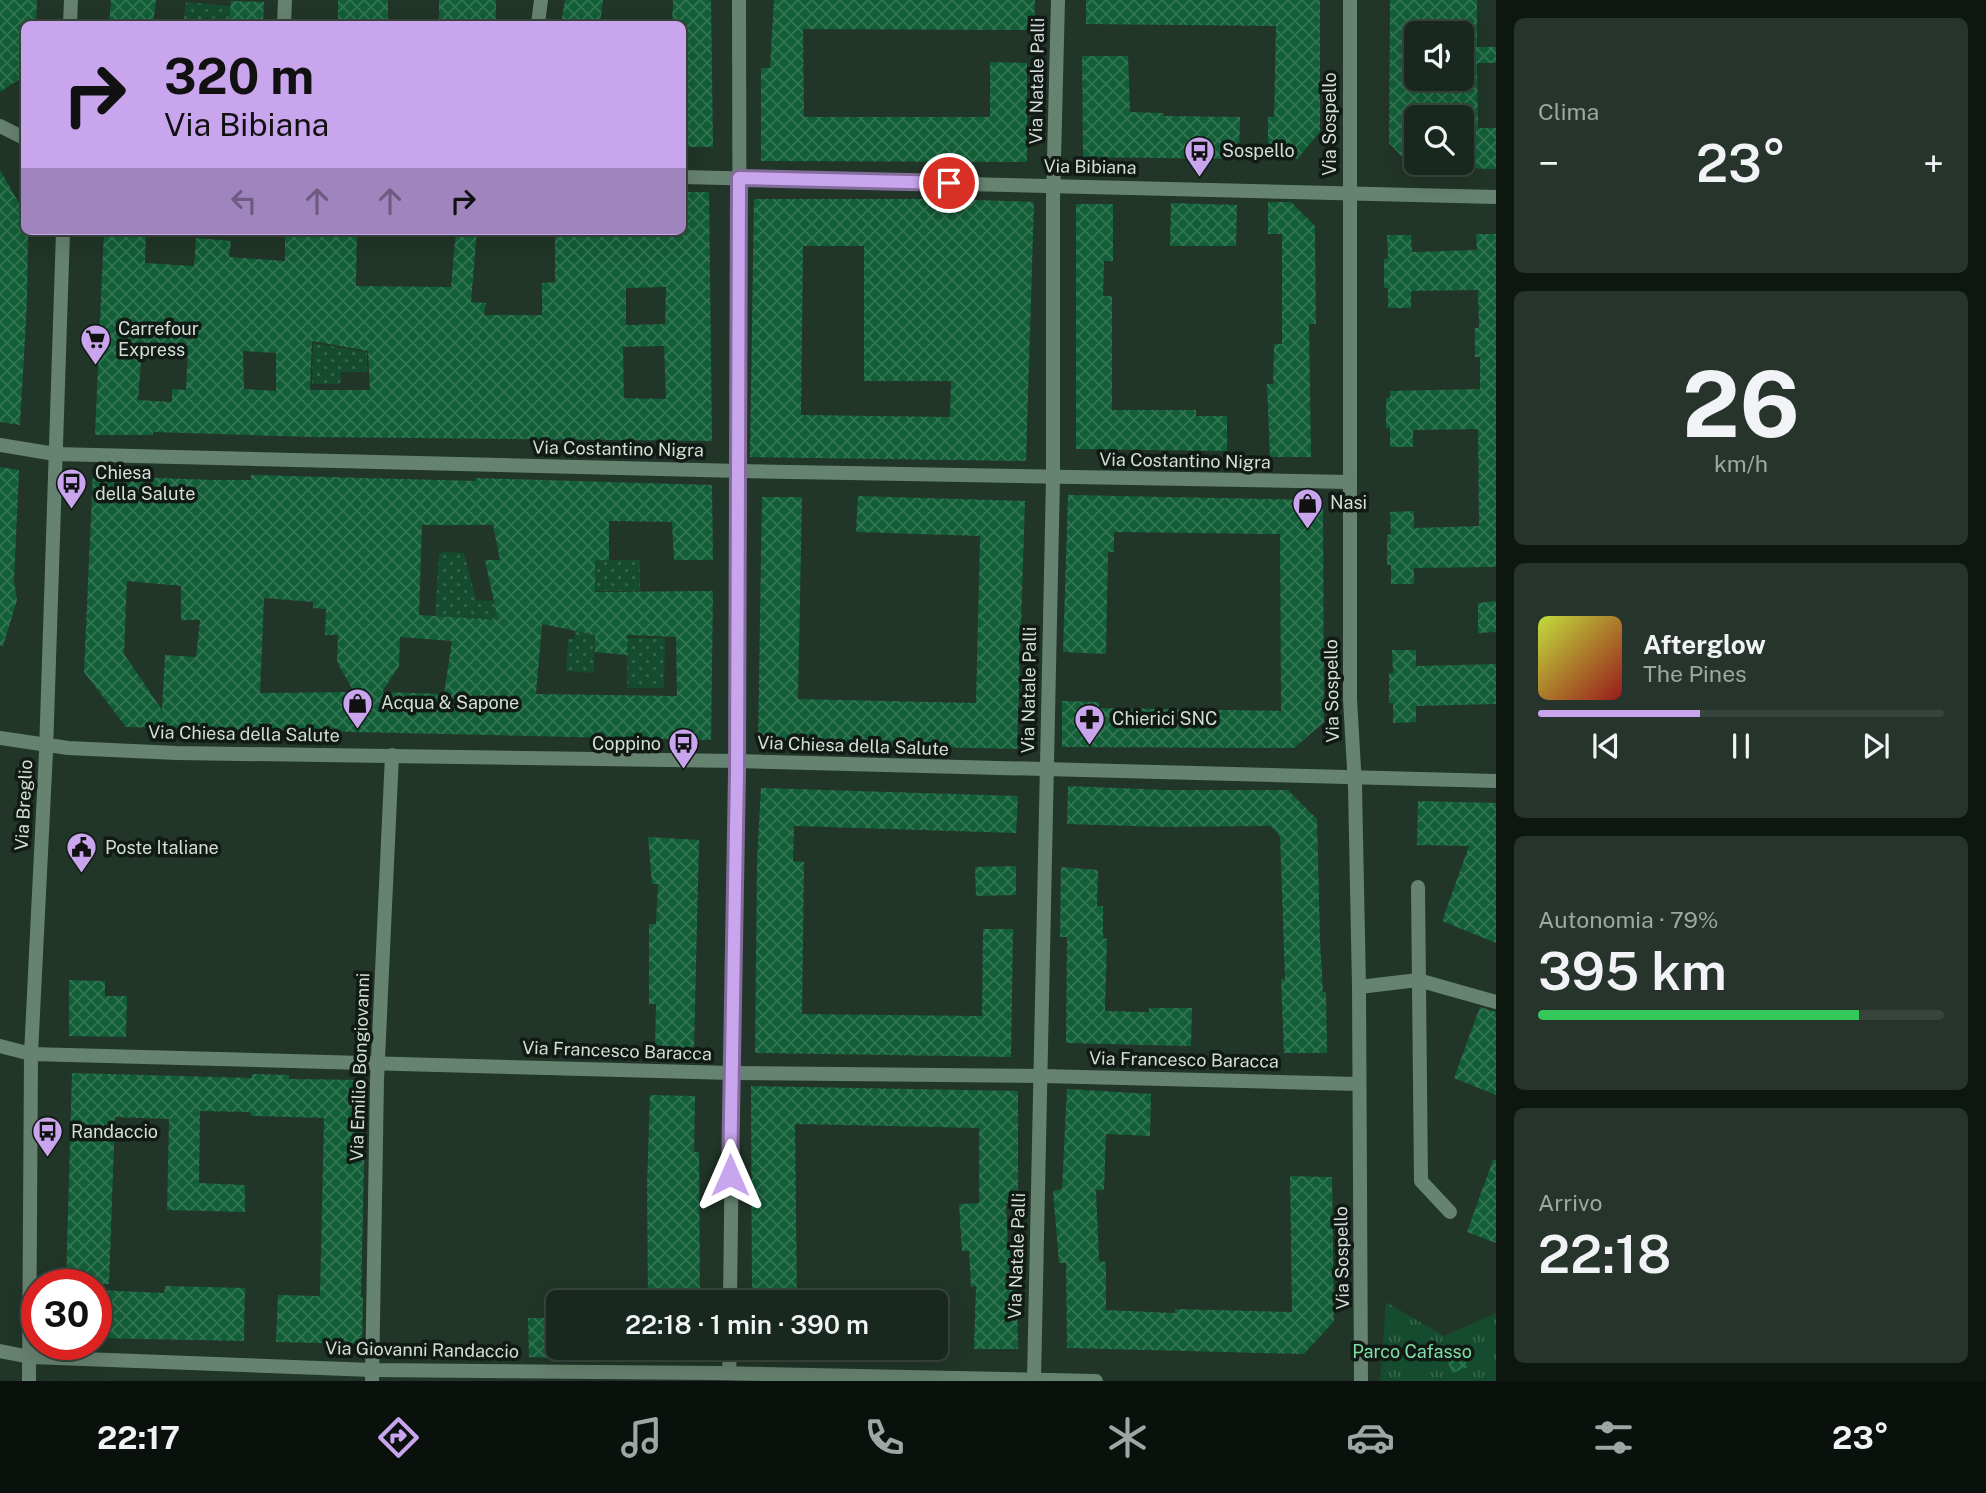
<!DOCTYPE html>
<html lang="it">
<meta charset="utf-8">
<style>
:root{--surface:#19281e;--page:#26342b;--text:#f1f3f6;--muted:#9fa6a4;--line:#37443c;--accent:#c9a5ee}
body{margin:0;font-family:"Public Sans",sans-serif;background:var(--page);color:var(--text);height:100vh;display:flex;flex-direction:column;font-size:26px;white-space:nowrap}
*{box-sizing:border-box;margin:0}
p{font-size:23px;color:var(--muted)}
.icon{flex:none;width:38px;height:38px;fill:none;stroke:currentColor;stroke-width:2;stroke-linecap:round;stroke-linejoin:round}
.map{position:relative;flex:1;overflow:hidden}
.panel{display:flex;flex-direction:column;gap:18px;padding:18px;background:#0e1610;width:490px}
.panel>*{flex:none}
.guide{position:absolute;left:21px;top:21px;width:665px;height:214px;border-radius:10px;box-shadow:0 7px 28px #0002,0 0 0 2px var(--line);background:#c9a5ee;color:#111;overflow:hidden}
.fabs{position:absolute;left:1404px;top:21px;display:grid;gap:14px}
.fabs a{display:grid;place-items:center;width:70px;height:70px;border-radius:10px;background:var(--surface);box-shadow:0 7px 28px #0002,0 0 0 2px var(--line);font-size:35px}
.speed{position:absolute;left:21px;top:1269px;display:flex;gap:14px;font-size:35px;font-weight:700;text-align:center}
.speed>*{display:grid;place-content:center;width:91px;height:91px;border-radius:50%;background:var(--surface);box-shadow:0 7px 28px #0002,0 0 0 2px var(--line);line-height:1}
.speed .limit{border:10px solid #d22;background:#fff;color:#111}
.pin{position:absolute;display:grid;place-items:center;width:60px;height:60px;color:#fff;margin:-30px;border:4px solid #fff;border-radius:50%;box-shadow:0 2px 7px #0007}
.me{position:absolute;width:77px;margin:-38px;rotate:0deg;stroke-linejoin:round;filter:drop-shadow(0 0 5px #0008)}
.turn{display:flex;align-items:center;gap:24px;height:147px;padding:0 28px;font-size:32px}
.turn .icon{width:91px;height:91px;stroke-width:2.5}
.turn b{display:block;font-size:49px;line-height:60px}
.lanes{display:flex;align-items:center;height:66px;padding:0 28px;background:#0003;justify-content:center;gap:35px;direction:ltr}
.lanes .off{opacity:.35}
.big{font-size:52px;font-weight:600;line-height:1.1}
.panel .widget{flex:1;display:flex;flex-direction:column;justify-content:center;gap:10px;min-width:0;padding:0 24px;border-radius:10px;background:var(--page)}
.panel .dial{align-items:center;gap:0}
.dial b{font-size:91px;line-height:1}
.song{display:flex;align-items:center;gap:21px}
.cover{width:84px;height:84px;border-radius:10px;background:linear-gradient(135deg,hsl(70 70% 55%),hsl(0 70% 35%))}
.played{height:7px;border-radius:4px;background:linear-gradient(90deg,var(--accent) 40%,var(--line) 40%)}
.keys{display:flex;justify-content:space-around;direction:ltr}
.heat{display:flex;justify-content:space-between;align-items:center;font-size:38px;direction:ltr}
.charge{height:10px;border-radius:5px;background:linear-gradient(90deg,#34c759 79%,var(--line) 0)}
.trip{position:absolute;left:546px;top:1290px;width:402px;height:70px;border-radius:10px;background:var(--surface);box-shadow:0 7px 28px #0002,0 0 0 2px var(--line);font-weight:600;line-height:70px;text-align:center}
.menu{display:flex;height:112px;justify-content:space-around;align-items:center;background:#0a100c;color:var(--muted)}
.menu .icon{width:49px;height:49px}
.menu .on{color:var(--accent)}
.menu b{font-size:32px;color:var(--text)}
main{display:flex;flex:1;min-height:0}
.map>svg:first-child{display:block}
.park{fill:url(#park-tufts)}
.garden{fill:url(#garden-dots)}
.building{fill:url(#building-cross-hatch);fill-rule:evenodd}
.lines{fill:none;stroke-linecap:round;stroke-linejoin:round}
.minor{stroke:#668270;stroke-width:14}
.tertiary{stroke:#668270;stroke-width:14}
.route-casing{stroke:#836b9b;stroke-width:18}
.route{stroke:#c9a5ee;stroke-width:12}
.labels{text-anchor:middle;stroke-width:7;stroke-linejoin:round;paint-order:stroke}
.street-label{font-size:18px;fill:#d4dfd7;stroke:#111a14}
.poi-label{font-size:18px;fill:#d4dfd7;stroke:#111a14;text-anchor:start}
.park-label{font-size:18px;fill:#7ee0a6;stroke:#111a14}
</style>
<main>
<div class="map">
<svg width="1496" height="1381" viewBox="0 0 1496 1381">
<defs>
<pattern id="park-tufts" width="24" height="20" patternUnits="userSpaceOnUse" patternTransform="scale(1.75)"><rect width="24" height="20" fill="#154b2e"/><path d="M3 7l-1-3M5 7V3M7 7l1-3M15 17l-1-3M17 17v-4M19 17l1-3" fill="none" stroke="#36644c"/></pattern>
<pattern id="garden-dots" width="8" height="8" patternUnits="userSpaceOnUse" patternTransform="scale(1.75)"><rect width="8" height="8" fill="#154b2e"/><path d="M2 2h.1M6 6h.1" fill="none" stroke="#36644c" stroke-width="1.8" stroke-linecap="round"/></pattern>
<pattern id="building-cross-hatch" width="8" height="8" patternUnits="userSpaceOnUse" patternTransform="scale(1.75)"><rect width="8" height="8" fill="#125e38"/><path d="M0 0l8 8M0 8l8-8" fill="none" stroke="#347554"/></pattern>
</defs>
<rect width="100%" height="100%" fill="#213528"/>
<!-- park -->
<polygon class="park" points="1386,1302 1444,1336 1496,1313 1496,1381 1380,1381"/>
<!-- garden -->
<g class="garden">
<polygon points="186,2 231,6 230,20 204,18 203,24 183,24"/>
<polygon points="313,343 367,352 367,372 341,372 340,384 312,384"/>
<polygon points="444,552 464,553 476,600 510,601 516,621 435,616 439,554"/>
<rect x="595" y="560" width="45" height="31"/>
<polygon points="575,631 595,635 594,673 566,671 568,639 574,639"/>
<polygon points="627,638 665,638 664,688 627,688"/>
</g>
<!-- building -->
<g class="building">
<polygon points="0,0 37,0 36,24 24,24 24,76 0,92"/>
<polygon points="111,0 156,0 153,24 109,24"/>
<rect x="338" y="0" width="50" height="24"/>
<rect x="439" y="0" width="57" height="24"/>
<polygon points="565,0 603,0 600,24 561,24"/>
<polygon points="673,0 711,0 713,147 682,147 682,24 672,24"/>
<polygon points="774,0 1035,0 1034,30 803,29 804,117 990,117 990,62 1027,63 1027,162 761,161 761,68 770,68"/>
<polygon points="1086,0 1320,0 1320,132 1297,159 1268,159 1268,117 1274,117 1276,26 1086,24"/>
<path d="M1390,0H1477V47H1496V63H1477L1478,128H1496V169L1461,168V114L1428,115V117H1416V171L1389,143ZM1416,33H1461V79H1416Z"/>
<polygon points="231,1 264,2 263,24 229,24"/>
<polygon points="1082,56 1128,56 1130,112 1163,113 1164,116 1240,117 1239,159 1083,157"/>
<polygon points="0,170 24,212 24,231 28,231 27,301 20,425 0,422"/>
<path d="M682,192H709L712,441L311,437L153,432V435H95L104,231H146L145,263L194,266L196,238L231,241L229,257L285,261V231H357L356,286L451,287L456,231H477L471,302L486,303L484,315H542V283L555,282V231H682ZM666,287L665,324L626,325V288ZM312,341L368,351L370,390H310ZM664,346L666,399L624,398L623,347ZM188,350L186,390L172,389V402L138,400L141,361ZM243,351L276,353V391L244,389Z"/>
<path d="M754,199H948L1034,202L1026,461L750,457ZM803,246H864V381H951L950,417L801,415Z"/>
<polygon points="1268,202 1291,202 1315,226 1316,324 1309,324 1311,457 1270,457 1267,384 1273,384 1274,344 1282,344 1282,234 1268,234"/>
<polygon points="1171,203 1237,205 1236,246 1170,246"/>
<polygon points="1076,204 1113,204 1113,261 1104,261 1103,296 1112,296 1112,410 1196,410 1196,416 1227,416 1227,451 1076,449"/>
<polygon points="1476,234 1496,234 1496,567 1414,568 1414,584 1391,584 1391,565 1387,565 1387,535 1391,534 1390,512 1414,511 1414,528 1479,526 1478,429 1413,430 1413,447 1390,447 1390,428 1386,428 1386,398 1390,397 1390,391 1480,389 1480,357 1475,357 1475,328 1479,328 1478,290 1411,291 1411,308 1388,308 1388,288 1384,288 1384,259 1388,258 1387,235 1411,235 1412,252 1477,250"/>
<polygon points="0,467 19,470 14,581 17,600 3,646 0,645"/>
<path d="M93,471L132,472V477L213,480H251V475L476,481V478L712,485L713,560H674L672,522L609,521V560H595V592L713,591L711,740L126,727L84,672ZM422,525H493L500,560H485L498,620L419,615ZM127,581L181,586V620H200L196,657L165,655L162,710L124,654ZM264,598L313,602V608L326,609L325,635H338L337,662L354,692L260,693ZM542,624L595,635V652L627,655V635L676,637L677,696L536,694ZM400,637L452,641L444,694L382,692L399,666Z"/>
<polygon points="1068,495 1323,500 1324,722 1294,748 1062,747 1062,701 1099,702 1099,708 1281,711 1280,534 1114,532 1114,552 1108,552 1106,654 1063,652"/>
<polygon points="858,496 1025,501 1017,749 758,743 762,497 802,497 798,699 976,703 980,536 856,532"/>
<polygon points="1496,601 1496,632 1478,633 1478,603"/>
<polygon points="1392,650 1416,650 1416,666 1496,664 1496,704 1416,706 1416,722 1393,723 1393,703 1389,703 1389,673 1393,673"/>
<polygon points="1068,786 1166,790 1288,790 1317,819 1320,941 1323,992 1326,992 1327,1053 1284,1053 1281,979 1285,979 1280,836 1271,826 1166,827 1067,824"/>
<polygon points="761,788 1018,796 1016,833 794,826 793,861 804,862 802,1014 982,1016 983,929 1013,929 1011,1057 755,1053 757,861"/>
<polygon points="1418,801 1496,803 1496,943 1442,921 1469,846 1417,845"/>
<polygon points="648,837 699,840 694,1048 655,1048 656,1004 649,1004 649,924 656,924 658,884 652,884"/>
<polygon points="1016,866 1016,895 976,896 975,867"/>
<polygon points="1061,867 1098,870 1097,906 1103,906 1103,938 1107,939 1105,1011 1149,1012 1149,1008 1192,1008 1191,1046 1066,1043 1067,937 1060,937"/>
<polygon points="69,980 105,981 105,996 127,996 126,1037 69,1036"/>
<polygon points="1480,1007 1496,1012 1496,1095 1454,1078"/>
<polygon points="72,1073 252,1078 252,1074 289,1075 289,1079 366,1080 361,1297 363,1297 362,1344 276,1342 278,1295 320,1296 324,1118 252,1116 249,1112 200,1111 199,1183 245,1185 245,1212 167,1210 169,1119 115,1117 109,1284 66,1284"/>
<polygon points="751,1086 1018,1091 1018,1203 1006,1203 1008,1249 1016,1249 1018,1349 974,1349 976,1286 971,1287 969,1251 962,1251 959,1204 979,1203 979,1128 795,1124 797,1302 752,1302"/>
<polygon points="1067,1089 1151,1094 1150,1136 1106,1134 1104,1190 1096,1190 1099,1261 1106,1262 1106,1310 1175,1313 1175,1309 1292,1312 1290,1176 1332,1177 1334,1321 1304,1354 1067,1348 1066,1263 1059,1263 1053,1191 1062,1189"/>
<polygon points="650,1095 695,1096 694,1152 699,1152 700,1302 648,1302 647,1185"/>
<polygon points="1493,1160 1496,1160 1496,1243 1467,1232"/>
<polygon points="165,1286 245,1288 244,1341 96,1338 96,1290 164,1293"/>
<polygon points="528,1318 558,1318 558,1358 529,1357"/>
<polygon points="1460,1346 1468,1367 1452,1373 1444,1352"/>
</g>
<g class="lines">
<!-- minor -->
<g class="minor">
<polyline points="1350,0 1350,699 1355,786 1359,987 1361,1381"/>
<polyline points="284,24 285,0"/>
<polyline points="538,24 541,0"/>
<polyline points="0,445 55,454 740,471 1349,482"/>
<polyline points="1418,887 1421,1181 1450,1212"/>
<polyline points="1359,987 1418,980 1496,1002"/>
<polyline points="0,1046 31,1054 731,1073 1042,1076 1359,1084"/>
<polyline points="730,1302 740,471 739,0"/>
<polyline points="0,1351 30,1357 372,1370 715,1373 1096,1381"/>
<polyline points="729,1373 730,1348"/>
<polyline points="1034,1380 1053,478 1053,199 1058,0"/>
<polyline points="372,1381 377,1080 392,755"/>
</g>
<!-- tertiary -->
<g class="tertiary">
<polyline points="70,24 71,0"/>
<polyline points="0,126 24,138"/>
<polyline points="682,177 1496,197"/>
<polyline points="0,738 68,748 176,753 737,761 1496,781"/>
<polyline points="29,1381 31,1054 46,752 63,231"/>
</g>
</g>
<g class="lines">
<defs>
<polyline id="route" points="730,1175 737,772 739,178 949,183"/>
</defs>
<!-- route casing -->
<use href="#route" class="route-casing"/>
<!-- route -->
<use href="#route" class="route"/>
</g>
<!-- icons -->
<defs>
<symbol id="bus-pin" viewBox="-11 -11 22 30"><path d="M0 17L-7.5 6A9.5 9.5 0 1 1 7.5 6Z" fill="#c9a5ee" stroke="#111a14"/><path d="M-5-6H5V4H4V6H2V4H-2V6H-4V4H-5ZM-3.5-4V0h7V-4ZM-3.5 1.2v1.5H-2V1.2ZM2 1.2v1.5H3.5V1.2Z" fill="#111"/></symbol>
<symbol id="supermarket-pin" viewBox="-11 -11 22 30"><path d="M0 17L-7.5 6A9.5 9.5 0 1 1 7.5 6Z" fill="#c9a5ee" stroke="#111a14"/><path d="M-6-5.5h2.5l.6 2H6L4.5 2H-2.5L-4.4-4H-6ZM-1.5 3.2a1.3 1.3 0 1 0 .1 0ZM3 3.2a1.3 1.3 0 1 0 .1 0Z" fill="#111"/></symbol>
<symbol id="shop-pin" viewBox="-11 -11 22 30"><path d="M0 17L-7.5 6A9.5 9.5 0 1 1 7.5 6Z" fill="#c9a5ee" stroke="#111a14"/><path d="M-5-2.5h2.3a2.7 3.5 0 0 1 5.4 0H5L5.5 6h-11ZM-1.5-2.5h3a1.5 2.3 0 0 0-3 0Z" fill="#111"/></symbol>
<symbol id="pharmacy-pin" viewBox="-11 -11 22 30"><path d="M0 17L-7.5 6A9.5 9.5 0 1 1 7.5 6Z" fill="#c9a5ee" stroke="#111a14"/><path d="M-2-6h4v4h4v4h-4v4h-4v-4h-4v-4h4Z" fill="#111"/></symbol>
<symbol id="civic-pin" viewBox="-11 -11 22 30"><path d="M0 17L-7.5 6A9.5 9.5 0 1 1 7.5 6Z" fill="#c9a5ee" stroke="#111a14"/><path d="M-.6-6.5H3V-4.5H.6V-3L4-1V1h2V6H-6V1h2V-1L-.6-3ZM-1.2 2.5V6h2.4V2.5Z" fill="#111"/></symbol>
</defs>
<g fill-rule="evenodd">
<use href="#bus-pin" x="1182" y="134" width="35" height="47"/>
<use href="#supermarket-pin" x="78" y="322" width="35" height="47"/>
<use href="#bus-pin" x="54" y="466" width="35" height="47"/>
<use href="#shop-pin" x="1290" y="486" width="35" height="47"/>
<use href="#shop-pin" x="340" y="686" width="35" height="47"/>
<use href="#pharmacy-pin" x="1072" y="702" width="35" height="47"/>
<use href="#bus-pin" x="666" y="726" width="35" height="47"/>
<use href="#civic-pin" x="64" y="830" width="35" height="47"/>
<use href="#bus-pin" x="30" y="1114" width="35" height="47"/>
</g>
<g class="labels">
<!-- street labels -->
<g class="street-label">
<text transform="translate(1037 81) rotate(-89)" y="6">Via Natale Palli</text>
<text transform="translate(1330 124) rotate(-90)" y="6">Via Sospello</text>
<text transform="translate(1090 167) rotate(1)" y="6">Via Bibiana</text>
<text transform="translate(618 449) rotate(1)" y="6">Via Costantino Nigra</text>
<text transform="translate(1185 461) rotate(1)" y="6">Via Costantino Nigra</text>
<text transform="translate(1029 690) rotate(-89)" y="6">Via Natale Palli</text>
<text transform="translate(1332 691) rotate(-91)" y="6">Via Sospello</text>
<text transform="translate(244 734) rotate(1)" y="6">Via Chiesa della Salute</text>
<text transform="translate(853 746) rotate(2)" y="6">Via Chiesa della Salute</text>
<text transform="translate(24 805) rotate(-87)" y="6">Via Breglio</text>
<text transform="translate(617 1051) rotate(2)" y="6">Via Francesco Baracca</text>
<text transform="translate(1184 1060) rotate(1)" y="6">Via Francesco Baracca</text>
<text transform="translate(360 1067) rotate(-88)" y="6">Via Emilio Bongiovanni</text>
<text transform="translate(1017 1256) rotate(-88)" y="6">Via Natale Palli</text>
<text transform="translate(1342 1258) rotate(-91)" y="6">Via Sospello</text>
<text transform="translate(422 1350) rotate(1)" y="6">Via Giovanni Randaccio</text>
</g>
<!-- poi labels -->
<g class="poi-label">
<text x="1222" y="157">Sospello</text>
<text x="118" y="335">Carrefour<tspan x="118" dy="21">Express</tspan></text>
<text x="95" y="479">Chiesa<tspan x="95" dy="21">della Salute</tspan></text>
<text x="1330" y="509">Nasi</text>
<text x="381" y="709">Acqua &amp; Sapone</text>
<text x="1112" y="725">Chierici SNC</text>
<text x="661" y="750" text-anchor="end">Coppino</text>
<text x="105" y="854">Poste Italiane</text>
<text x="71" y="1138">Randaccio</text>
</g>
<!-- park labels -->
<g class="park-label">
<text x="1412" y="1358">Parco Cafasso</text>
</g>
</g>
</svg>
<div class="fabs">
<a><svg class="icon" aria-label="sound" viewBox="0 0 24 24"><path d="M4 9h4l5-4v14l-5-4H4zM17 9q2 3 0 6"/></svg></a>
<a><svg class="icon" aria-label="search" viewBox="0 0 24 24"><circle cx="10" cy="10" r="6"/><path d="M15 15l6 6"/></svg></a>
</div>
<div class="speed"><div class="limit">30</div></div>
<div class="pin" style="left:949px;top:183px;background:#d93025"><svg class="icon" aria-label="arrive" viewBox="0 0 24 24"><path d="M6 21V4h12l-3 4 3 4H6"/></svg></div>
<svg class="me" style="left:730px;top:1175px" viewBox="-20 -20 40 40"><path d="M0-17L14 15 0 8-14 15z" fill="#c9a5ee" stroke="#fff" stroke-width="4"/></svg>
<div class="trip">22:18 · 1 min · 390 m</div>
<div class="guide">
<div class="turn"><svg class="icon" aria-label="right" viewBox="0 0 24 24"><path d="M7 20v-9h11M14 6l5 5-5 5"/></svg><div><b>320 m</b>Via Bibiana</div></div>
<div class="lanes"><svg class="icon off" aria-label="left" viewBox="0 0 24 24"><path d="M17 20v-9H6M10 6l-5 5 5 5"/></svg><svg class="icon off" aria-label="ahead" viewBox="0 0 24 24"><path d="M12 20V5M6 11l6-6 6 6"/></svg><svg class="icon off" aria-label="ahead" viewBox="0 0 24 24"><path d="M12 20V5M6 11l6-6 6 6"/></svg><svg class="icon" aria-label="right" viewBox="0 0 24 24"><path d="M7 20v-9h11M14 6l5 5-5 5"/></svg></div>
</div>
</div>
<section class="panel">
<div class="widget"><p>Clima</p>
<div class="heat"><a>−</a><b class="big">23°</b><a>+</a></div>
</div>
<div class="widget dial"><b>26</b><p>km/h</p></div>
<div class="widget">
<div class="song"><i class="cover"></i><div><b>Afterglow</b><p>The Pines</p></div></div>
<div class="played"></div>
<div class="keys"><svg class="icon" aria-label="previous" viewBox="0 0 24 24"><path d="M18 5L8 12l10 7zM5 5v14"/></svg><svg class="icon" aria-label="pause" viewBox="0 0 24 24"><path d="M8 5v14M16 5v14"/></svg><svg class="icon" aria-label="next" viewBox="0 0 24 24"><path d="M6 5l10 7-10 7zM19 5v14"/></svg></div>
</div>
<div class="widget"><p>Autonomia · 79%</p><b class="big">395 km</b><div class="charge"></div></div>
<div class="widget"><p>Arrivo</p><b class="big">22:18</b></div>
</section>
</main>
<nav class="menu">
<b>22:17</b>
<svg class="icon on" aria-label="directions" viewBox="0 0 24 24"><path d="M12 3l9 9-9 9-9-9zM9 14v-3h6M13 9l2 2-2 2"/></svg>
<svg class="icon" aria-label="music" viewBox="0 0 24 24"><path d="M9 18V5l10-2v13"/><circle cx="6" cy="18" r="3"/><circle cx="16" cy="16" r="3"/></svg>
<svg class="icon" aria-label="phone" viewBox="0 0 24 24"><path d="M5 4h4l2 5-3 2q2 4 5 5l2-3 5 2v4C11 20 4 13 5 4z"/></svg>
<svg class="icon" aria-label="climate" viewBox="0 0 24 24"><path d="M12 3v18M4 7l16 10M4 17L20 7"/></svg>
<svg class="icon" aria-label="car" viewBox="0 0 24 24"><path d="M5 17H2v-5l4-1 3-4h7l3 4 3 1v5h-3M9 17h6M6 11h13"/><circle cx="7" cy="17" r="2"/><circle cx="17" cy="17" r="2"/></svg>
<svg class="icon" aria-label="filters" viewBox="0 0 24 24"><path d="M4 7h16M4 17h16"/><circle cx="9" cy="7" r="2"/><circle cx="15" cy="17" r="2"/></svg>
<b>23°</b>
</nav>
